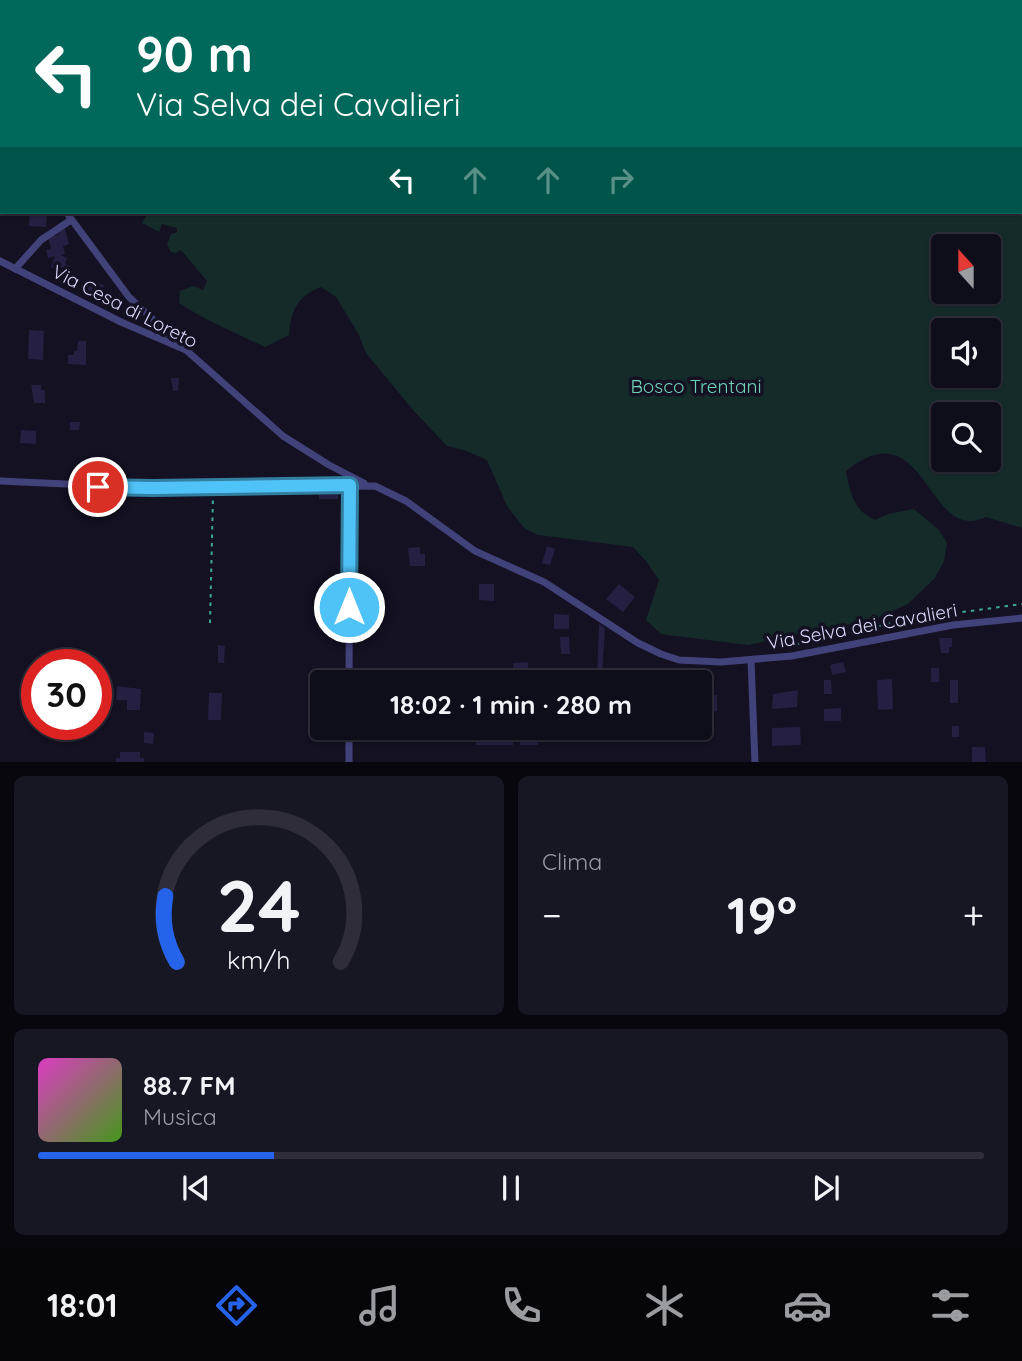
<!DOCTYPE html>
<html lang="it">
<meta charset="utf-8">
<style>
:root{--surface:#0e0d1a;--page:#171623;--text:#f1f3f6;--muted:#9b9ca2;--line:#2e2d39;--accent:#2563eb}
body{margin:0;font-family:Quicksand,sans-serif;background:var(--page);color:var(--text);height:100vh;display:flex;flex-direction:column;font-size:26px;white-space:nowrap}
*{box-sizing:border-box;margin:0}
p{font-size:23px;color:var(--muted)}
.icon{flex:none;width:38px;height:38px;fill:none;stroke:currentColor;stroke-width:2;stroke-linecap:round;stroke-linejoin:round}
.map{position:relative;height:762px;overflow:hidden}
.side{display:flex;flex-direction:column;gap:14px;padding:14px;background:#08070e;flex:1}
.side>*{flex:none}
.banner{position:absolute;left:0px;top:0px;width:1022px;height:214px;box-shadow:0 2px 5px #0004,0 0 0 2px var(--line);background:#00695c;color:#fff;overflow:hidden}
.needle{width:46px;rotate:339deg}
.fabs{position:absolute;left:931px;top:234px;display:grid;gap:14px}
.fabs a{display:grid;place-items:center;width:70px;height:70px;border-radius:7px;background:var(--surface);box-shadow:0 2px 5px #0004,0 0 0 2px var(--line);font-size:35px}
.speed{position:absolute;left:21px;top:649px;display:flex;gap:14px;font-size:35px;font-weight:700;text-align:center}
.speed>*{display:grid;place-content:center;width:91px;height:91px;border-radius:50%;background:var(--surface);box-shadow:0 2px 5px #0004,0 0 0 2px var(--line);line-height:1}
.speed .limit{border:10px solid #d22;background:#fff;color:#111}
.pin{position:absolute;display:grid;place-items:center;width:60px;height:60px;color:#fff;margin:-30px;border:4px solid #fff;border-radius:50%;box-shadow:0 2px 7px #0007}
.me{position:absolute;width:77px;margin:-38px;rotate:0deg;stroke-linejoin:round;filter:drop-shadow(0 0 5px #0008)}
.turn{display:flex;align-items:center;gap:24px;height:147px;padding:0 21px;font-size:32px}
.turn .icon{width:91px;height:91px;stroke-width:2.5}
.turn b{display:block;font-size:49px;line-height:60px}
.lanes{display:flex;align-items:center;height:66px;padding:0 21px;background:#0003;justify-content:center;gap:35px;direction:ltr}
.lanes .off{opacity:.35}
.big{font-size:52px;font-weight:800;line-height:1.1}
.side .tile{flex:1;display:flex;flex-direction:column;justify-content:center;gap:10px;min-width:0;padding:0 24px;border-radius:10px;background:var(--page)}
.side .dial{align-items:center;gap:0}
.dial svg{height:182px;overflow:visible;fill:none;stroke:var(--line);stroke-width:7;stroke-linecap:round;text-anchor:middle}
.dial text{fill:var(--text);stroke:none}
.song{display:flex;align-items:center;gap:21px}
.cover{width:84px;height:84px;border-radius:10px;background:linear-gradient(135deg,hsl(310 70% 55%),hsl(100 70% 35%))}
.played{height:7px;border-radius:4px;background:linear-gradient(90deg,var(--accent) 25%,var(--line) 25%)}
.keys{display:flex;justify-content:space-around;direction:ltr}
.heat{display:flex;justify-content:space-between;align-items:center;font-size:38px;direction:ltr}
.side .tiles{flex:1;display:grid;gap:14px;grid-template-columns:1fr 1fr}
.tile:last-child{grid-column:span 2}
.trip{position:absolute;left:310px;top:670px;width:402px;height:70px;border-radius:7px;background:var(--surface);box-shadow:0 2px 5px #0004,0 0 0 2px var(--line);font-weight:800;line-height:70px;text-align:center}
.tab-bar{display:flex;height:112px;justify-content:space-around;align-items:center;background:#06050a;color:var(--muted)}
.tab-bar .icon{width:49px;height:49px}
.tab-bar .active{color:var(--accent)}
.tab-bar b{font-size:32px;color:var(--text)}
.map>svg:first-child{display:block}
.green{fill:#152b2a;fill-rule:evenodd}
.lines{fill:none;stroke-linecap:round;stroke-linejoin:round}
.stream{stroke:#10223c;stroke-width:2.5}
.building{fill:#251f41}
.path{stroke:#3ea79c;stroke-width:2;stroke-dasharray:3.5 5;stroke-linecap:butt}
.street{stroke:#42427b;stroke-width:7}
.route-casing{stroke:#337fa1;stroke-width:18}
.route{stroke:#4fc3f7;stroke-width:12}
.labels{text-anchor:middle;stroke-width:7;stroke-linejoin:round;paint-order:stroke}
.street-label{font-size:19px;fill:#dad7fa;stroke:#131122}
.park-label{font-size:19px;fill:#6cd1b4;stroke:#131122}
</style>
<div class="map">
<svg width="1022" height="763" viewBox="0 0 1022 763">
<rect width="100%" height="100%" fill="#131122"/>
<!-- green -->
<path class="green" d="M30,0H1022V528L986,517C926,546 927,406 846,471C850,493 854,511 875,520L888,514L914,509L939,530L947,543L944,561L935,578L908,604L868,622L839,626L748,645L661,634L646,620L659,580L646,561L633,547L538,535L524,528L507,506L487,460L464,450L447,446L413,410L366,353L358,333L336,297L321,287C297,296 291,311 289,335L265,347C236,333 206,321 179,303L180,291L193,286L203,290L207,281L181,250L176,253L171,252L167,245L171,234L177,232V228L162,224L159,232L142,223L146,216L144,212H1020V2ZM943,247H989V292H943ZM943,331H989V376H943ZM943,415H989V460H943Z"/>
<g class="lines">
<!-- stream -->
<g class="stream">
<polyline points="763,0 767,2"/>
<polyline points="1020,92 1022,92"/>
</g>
</g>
<!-- building -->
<g class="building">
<polygon points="30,212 47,212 46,227 29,226"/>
<polygon points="65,229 69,244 63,246 65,254 61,255 67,258 65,264 70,266 67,273 51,267 55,256 48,258 46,250 51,249 48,237 59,235 58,231"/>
<polygon points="95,282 104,285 99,298 82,291 85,283 94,286"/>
<polygon points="29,330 44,331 43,360 28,359"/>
<polygon points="78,341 86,341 86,365 68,364 68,355 74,355 74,351 77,351"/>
<polygon points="171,378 179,378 178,391 173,391"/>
<polygon points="31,385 41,385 41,390 45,390 45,403 34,403"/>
<polygon points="70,422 80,422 79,430 70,430"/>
<polygon points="21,430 36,431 36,444 20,443"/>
<rect x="319" y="491" width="19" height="8"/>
<polygon points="547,546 555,549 550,565 542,563"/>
<polygon points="420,547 420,554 425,554 425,566 410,566 408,548"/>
<polygon points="479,584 494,584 494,601 479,600"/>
<polygon points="619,584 635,597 623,612 606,599"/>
<polygon points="554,614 569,615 569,629 554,629"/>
<polygon points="599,624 605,628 602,675 597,675"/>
<polygon points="560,637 569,637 570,654 561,654"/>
<polygon points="939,638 952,638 952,647 949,647 949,653 941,653"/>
<polygon points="218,645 225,646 224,663 218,663"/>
<polygon points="528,662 529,679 514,680 513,663"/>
<polygon points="843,662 846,672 832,675 830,665"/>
<rect x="931" y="668" width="8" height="14"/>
<polygon points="418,676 436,676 435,682 418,682"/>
<polygon points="892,679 893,709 878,710 877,680"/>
<polygon points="824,680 831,680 832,694 824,694"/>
<rect x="950" y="680" width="8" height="23"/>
<polygon points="117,686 141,689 140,710 127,710 127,700 116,700"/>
<polygon points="798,690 797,707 772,709 773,694"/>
<polygon points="209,693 222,693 221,720 208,720"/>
<rect x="314" y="693" width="8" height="10"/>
<polygon points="704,695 717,695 717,711 704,712"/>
<polygon points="841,708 841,721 824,721 824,709"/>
<rect x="952" y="726" width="7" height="11"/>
<polygon points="800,727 801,745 772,746 772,728"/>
<rect x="476" y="728" width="37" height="17"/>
<rect x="520" y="728" width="18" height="17"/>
<polygon points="144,732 154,733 153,744 144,743"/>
<polygon points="972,747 985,747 986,763 972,763"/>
<polygon points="120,752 140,752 140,758 144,758 144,763 116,763 116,758 120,758"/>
</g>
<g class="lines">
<!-- path -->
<g class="path">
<polyline points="822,0 822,2"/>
<polyline points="1020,181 1022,182"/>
<polyline points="210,623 213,495"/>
<polyline points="779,648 911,619 1022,604"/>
</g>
<!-- street -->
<g class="street">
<polyline points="12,0 12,2"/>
<polyline points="66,212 129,297 180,345"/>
<polyline points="0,261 121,322 186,350 283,436 329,465 364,483"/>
<polyline points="15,269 41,240 71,220"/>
<polyline points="0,481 153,488 375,486 406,501 475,551 544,582 638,643 661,654 679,660 721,662 792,656 953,625 1022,618"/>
<polyline points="751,660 755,763"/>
<polyline points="349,682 350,485"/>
<polyline points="349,763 349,728"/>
</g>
</g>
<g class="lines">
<defs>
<polyline id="route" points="98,487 153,488 350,485 349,607"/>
</defs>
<!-- route casing -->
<use href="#route" class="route-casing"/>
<!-- route -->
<use href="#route" class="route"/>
</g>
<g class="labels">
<!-- street labels -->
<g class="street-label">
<text transform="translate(125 306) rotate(27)" y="7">Via Cesa di Loreto</text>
<text transform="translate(862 626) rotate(-10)" y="7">Via Selva dei Cavalieri</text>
</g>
<!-- park labels -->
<g class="park-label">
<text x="696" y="393">Bosco Trentani</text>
</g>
</g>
</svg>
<div class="fabs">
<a><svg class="needle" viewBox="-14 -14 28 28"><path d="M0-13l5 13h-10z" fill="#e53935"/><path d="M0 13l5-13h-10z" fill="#9b9ca2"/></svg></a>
<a><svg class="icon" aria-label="sound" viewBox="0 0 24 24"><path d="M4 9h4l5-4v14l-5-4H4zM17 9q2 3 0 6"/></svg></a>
<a><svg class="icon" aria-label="search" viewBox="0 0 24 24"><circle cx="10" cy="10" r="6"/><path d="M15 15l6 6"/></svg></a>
</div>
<div class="speed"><div class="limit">30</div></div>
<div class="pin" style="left:98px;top:487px;background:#d93025"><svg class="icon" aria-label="arrive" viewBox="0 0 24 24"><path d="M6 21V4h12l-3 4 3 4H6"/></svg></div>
<svg class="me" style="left:349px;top:607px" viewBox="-20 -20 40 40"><circle r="17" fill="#4fc3f7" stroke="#fff" stroke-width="3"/><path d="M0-11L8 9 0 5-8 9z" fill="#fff"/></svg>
<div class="trip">18:02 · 1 min · 280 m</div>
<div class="banner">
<div class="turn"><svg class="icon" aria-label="left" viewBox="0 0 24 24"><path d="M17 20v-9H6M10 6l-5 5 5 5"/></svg><div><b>90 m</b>Via Selva dei Cavalieri</div></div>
<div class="lanes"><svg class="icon" aria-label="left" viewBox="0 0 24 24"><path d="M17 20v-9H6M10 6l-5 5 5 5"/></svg><svg class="icon off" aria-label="ahead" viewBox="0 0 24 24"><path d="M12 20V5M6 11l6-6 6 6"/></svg><svg class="icon off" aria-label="ahead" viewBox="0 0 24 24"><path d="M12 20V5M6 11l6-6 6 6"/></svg><svg class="icon off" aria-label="right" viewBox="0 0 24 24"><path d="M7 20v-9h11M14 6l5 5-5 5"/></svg></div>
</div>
</div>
<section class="side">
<div class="tiles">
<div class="tile dial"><svg viewBox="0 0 100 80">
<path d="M14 69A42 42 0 1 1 86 69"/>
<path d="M14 69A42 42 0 0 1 9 40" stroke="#2563eb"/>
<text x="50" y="56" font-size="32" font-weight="700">24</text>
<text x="50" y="72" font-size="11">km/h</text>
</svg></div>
<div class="tile"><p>Clima</p>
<div class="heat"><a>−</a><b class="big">19°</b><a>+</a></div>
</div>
<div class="tile">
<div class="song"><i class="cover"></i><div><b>88.7 FM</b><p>Musica</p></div></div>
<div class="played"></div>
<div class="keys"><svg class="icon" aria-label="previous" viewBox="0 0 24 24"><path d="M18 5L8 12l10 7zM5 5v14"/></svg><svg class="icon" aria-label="pause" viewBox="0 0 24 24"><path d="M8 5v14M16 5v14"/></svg><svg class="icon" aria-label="next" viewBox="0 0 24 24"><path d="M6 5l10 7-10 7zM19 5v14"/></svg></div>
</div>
</div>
</section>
<nav class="tab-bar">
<b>18:01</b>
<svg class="icon active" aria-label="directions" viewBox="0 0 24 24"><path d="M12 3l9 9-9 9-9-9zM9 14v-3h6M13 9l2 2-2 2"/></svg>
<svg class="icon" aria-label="music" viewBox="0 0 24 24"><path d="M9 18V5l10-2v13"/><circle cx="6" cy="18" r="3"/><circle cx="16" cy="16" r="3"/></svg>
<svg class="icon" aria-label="phone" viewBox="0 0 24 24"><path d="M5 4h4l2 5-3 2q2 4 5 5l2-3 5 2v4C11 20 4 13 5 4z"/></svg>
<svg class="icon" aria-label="climate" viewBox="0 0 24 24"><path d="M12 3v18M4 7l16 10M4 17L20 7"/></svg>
<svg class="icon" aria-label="car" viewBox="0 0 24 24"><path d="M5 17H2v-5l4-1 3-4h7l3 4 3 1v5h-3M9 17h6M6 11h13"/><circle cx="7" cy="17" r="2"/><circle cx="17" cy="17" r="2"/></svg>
<svg class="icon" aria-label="filters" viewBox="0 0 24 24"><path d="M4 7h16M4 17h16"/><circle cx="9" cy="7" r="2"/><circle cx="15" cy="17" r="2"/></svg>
</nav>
